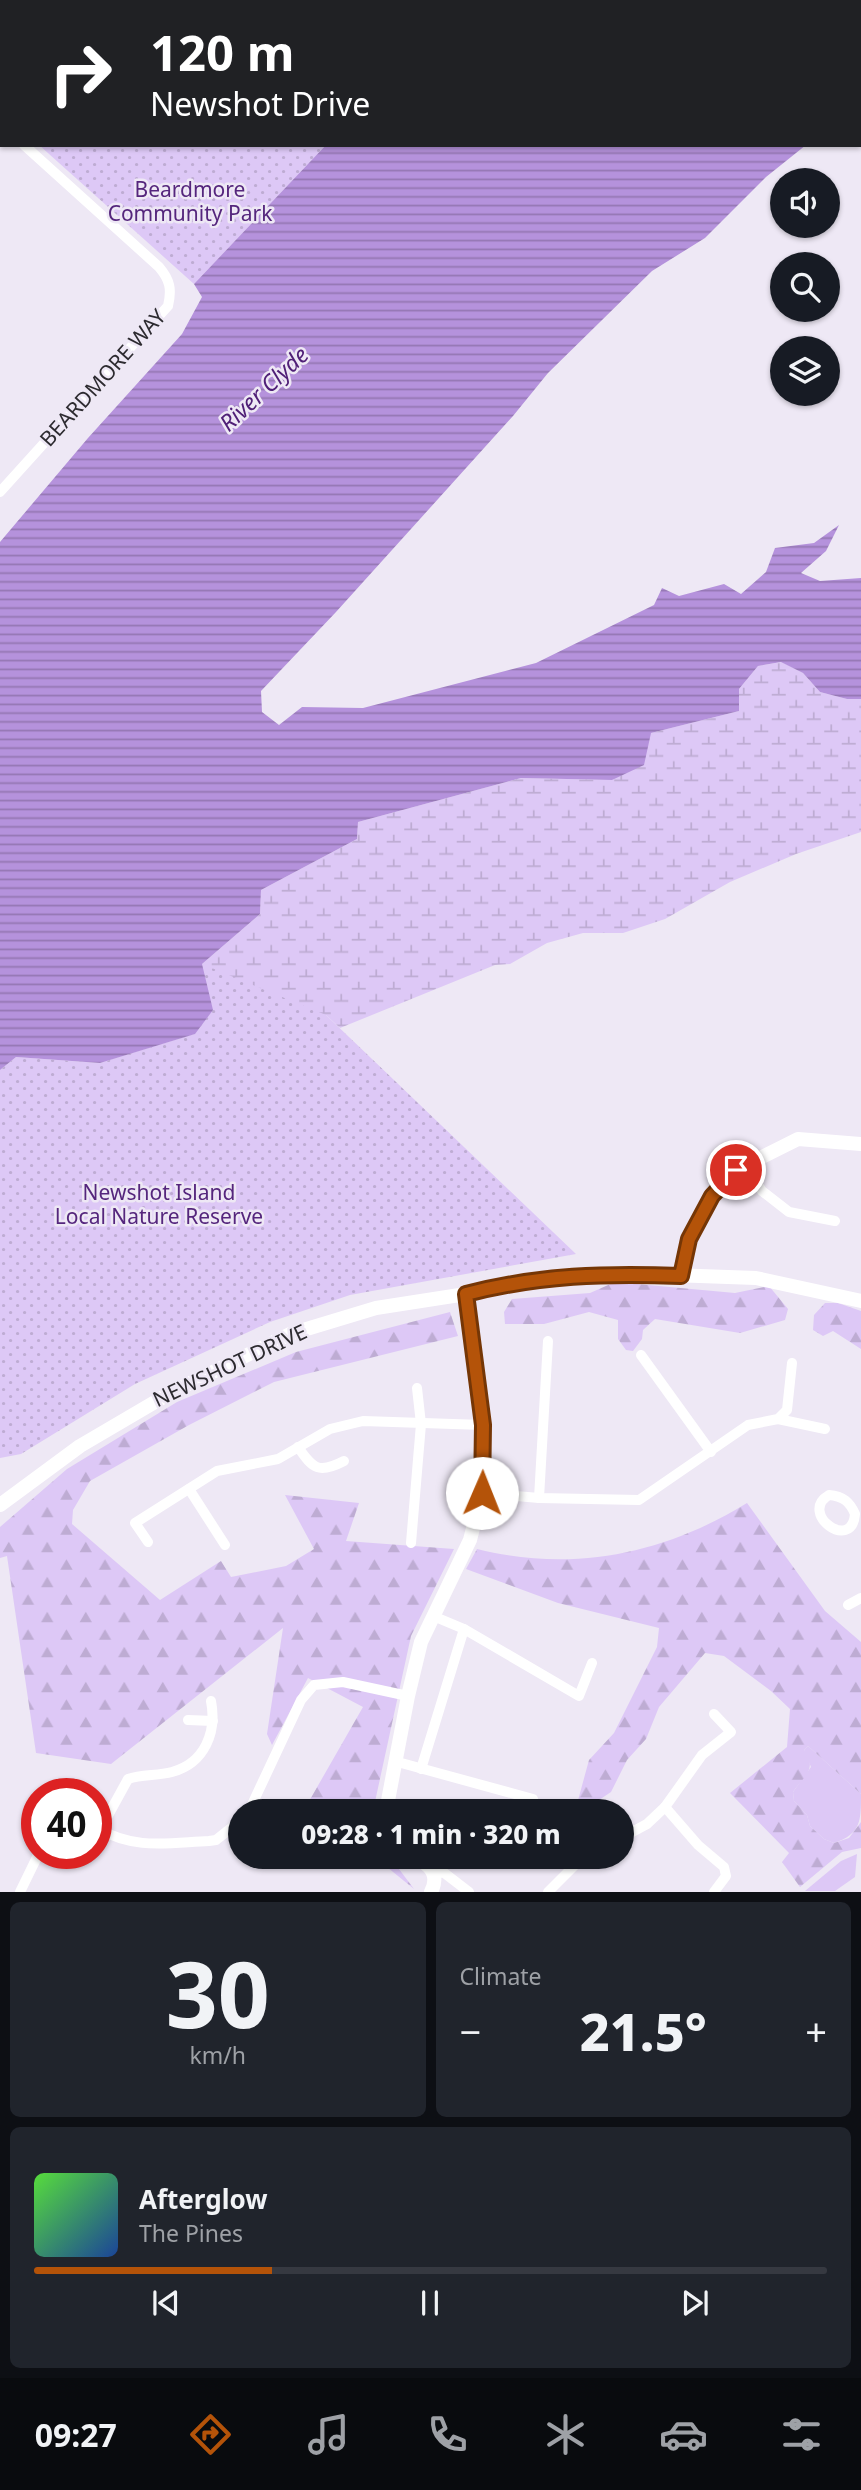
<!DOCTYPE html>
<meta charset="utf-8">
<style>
:root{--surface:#171b24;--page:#20242c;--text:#f1f3f6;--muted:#9ea1a6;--line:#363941;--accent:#b45309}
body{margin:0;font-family:"Noto Sans",sans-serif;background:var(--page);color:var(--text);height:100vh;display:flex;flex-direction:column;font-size:26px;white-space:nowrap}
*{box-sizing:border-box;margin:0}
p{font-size:23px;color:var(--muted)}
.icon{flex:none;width:38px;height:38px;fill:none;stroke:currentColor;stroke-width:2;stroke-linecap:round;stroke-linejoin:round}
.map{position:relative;height:1892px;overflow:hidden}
.details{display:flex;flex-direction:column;gap:10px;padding:10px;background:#0d0f14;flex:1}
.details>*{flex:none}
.banner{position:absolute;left:0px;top:0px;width:861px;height:147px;box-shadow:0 2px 5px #0004;background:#202124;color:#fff;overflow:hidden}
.buttons{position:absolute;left:770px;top:168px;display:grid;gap:14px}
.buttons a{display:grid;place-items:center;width:70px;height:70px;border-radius:50%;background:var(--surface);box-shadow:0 2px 5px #0004;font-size:35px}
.speed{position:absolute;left:21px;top:1778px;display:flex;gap:14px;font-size:35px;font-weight:700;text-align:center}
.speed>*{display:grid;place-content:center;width:91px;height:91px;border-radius:50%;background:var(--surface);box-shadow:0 2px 5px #0004;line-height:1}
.speed .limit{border:10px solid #d22;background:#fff;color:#111}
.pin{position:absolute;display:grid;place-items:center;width:60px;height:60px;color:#fff;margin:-30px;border:4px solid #fff;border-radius:50%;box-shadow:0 2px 7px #0007}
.me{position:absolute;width:77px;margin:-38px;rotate:1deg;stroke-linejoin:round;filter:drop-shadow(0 0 5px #0008)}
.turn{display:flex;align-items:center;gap:24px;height:147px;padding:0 35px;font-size:32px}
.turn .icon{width:91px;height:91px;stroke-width:2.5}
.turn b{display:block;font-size:49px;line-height:60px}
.big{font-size:52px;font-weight:800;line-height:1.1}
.details .tile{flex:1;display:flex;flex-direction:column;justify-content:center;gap:10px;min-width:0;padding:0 24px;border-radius:10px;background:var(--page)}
.details .dial{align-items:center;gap:0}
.dial b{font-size:91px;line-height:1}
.song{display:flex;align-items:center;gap:21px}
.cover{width:84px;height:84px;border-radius:10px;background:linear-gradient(135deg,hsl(110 70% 55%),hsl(220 70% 35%))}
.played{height:7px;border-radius:4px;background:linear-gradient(90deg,var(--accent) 30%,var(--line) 30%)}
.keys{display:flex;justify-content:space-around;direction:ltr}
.heat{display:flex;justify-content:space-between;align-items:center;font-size:38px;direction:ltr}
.details .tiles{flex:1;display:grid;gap:10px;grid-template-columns:1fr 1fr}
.tile:last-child{grid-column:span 2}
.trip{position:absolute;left:228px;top:1799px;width:406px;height:70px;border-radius:35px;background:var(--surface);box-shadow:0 2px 5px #0004;font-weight:800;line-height:70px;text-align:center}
.dock{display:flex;height:112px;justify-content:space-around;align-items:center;background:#090b0e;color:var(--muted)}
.dock .icon{width:49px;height:49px}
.dock .selected{color:var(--accent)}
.dock b{font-size:32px;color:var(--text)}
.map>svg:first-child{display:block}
.green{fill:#ddc8f6}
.forest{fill:url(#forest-firs)}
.wetland{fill:url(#wetland-marsh)}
.park{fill:url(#park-dots)}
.water{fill:url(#water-rules)}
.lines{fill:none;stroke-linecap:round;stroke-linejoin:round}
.street{stroke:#fff;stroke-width:10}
.secondary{stroke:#fff;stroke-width:14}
.route-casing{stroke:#753606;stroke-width:18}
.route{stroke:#b45309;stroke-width:12}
.labels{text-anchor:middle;stroke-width:5;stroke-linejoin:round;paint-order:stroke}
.park-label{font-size:21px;fill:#55267d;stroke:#eee8f5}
.street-label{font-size:21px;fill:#2d2b30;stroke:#eee8f5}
.water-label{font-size:23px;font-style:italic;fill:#502077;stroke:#eee8f5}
</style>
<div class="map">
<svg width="861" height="1892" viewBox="0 0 861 1892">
<defs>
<pattern id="forest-firs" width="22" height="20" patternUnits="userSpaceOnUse" patternTransform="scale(1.75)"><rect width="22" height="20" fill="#ddc8f6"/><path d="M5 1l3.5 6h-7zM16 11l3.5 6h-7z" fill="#beacd3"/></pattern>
<pattern id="wetland-marsh" width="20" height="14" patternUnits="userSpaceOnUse" patternTransform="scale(1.75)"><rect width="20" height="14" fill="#ddc8f6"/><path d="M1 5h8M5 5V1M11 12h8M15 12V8" fill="none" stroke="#beacd3"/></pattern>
<pattern id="park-dots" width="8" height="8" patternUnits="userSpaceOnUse" patternTransform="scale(1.75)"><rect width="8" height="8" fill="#ddc8f6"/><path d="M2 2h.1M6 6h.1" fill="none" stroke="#beacd3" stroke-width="1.8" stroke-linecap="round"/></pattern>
<pattern id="water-rules" width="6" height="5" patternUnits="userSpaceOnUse" patternTransform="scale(1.75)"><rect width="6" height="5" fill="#b592dc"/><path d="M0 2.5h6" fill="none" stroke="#9477b3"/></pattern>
</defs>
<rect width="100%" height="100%" fill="#eee8f5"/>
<!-- green -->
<g class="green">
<polygon points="0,0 456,0 2,2 2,43"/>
<path d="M808,1746L861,1794C861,1821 861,1834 834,1843L824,1839L810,1826L807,1815L794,1801L793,1792L811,1767L804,1750Z"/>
<polygon points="857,1854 855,1877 835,1891 805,1891 841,1861"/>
</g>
<!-- forest -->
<g class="forest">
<polygon points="615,1282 735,1293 769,1286 788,1309 785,1320 740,1333 655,1319 643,1330 642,1339 633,1351 626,1350 618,1339 618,1320 589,1312 544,1324 505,1324 504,1312 512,1299 590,1293"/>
<polygon points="825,1303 838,1303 861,1311 861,1349 833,1331 823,1336 813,1330 814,1315"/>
<polygon points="450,1312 458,1336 274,1382 189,1425 90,1481 73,1510 72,1524 160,1600 221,1561 231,1577 286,1566 314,1549 285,1495 359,1503 346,1541 454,1549 411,1636 373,1811 304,1810 363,1707 308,1678 272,1745 267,1734 283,1628 111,1764 36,1753 7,1556 0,1558 0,1527 67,1469 177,1402 296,1352"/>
<path d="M747,1503L825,1611L861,1642V1794L808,1746L804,1750C818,1769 804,1776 793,1792L794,1801L807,1815L810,1826L824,1839L834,1843L849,1838L861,1822V1848L842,1852L800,1887L782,1862L789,1853L730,1793L787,1747L790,1709L771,1691L724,1656L705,1653L659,1707L646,1739L627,1760L611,1792L584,1810L577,1804L589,1760L614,1733L657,1647L659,1628L558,1603L466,1569L477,1549C573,1573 664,1554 747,1503Z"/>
<polygon points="377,1857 390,1857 414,1889 382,1863"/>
</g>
<!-- wetland -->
<polygon class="wetland" points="782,662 803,673 820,692 847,699 861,699 861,832 796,854 730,882 665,919 623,933 583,933 547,943 510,964 495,965 340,1028 326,1015 100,1063 195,1034 202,964 260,914 261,890 357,839 358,822 521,778 612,780 651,733 739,711 739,689 758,666"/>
<!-- park -->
<g class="park">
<polygon points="39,145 326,145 194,284"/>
<polygon points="202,964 326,1015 576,1254 350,1295 270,1322 135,1384 21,1454 0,1458 0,1070 16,1057 100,1063 195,1034 213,1010"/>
</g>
<!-- water -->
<g class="water">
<polygon points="482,0 861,0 861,106 859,107 859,2 480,2"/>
<polygon points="326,145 806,145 766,177 705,238 652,271 548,373 513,416 336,612 261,691 262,712 279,725 302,707 363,708 536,663 654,605 662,588 679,596 724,584 741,594 766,572 775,548 814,543 839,525 826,551 801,573 820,581 861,578 861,699 847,699 820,692 803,673 781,662 758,666 739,689 739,711 651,733 644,765 612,780 521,778 358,822 357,839 261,890 260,914 202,964 213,1010 195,1034 100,1063 16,1057 0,1070 0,542 88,438 182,334 202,297 194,284"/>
</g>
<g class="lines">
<!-- street -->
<g class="street">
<polyline points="0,123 2,125"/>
<path d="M0,492L168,306C172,289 170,280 159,267L24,145"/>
<polyline points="745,1165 762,1191 789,1212 835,1221"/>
<polyline points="641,1355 711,1452"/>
<polyline points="778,1419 825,1429"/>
<path d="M298,1447C313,1469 319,1474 344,1461"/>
<polyline points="189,1489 225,1545"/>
<polyline points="482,1493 539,1498 639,1500 748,1425 778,1419 787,1410 792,1363"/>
<path d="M829,1495C843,1496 850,1502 855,1514C852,1553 798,1513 829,1495Z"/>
<polyline points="539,1498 548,1341"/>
<polyline points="148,1542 135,1523 217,1471 278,1459 330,1429 363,1421 483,1425"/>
<polyline points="411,1543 421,1424 417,1388"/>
<polyline points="848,1605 861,1598"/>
<polyline points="433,1616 464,1629"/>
<polyline points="188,1720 213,1721"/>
<polyline points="394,1761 533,1799"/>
<polyline points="421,1769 464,1629 579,1696 592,1663"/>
<polyline points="665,1807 698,1845 724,1867 726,1876 714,1892"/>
<polyline points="249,1811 301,1700 314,1685 343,1682 408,1696"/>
<path d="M97,1828C135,1850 166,1843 209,1841L216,1840L240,1821"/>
<path d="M100,1830L128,1779C142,1774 157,1776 172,1772C205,1763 217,1732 211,1701"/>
<polyline points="621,1838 647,1824 665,1807 702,1755 731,1732 714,1714"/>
<polyline points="434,1875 443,1872 469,1892"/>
<polyline points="20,1892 39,1853"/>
<polyline points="548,1892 583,1857"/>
</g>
<!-- secondary -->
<g class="secondary">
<polyline points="681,1276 689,1239 712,1197 736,1170 798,1139 861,1144"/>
<polyline points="0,1505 80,1446 172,1392 290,1334 376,1308 466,1294 507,1283 564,1276 615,1273 756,1278 861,1301"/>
<polyline points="386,1811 408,1696 421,1642 470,1540 482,1493 483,1425 466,1294"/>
<path d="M414,1857C430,1865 440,1874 431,1892"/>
</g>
</g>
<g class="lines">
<defs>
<path id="route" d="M482,1493L483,1425L466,1294C539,1275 606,1273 681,1276L689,1239L712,1196L736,1170"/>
</defs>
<!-- route casing -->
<use href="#route" class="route-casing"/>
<!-- route -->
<use href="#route" class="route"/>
</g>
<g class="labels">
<!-- park labels -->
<g class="park-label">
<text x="190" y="197">Beardmore<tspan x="190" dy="24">Community Park</tspan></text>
<text x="159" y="1200">Newshot Island<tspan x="159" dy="24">Local Nature Reserve</tspan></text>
</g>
<!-- street labels -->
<g class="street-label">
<text transform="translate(103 378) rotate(-48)" y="7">BEARDMORE WAY</text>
<text transform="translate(230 1366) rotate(-25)" y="7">NEWSHOT DRIVE</text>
</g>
<!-- water labels -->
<g class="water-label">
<text transform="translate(264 389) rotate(-43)" y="8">River Clyde</text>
</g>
</g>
</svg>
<div class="buttons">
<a><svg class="icon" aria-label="sound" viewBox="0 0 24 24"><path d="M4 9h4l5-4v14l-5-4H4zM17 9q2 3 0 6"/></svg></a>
<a><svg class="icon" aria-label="search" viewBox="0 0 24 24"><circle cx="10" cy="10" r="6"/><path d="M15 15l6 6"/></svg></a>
<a><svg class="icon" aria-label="layers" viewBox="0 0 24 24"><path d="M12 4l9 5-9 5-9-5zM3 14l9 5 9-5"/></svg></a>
</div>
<div class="speed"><div class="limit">40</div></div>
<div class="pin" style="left:736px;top:1170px;background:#d93025"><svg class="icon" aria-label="arrive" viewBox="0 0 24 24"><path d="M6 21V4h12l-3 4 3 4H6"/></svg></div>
<svg class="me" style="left:482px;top:1493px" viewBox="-20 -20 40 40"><circle r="19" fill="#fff"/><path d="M0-13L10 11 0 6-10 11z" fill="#b45309"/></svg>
<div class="trip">09:28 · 1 min · 320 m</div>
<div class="banner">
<div class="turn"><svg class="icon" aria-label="right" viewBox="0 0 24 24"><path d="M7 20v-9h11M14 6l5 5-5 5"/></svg><div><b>120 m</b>Newshot Drive</div></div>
</div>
</div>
<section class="details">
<div class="tiles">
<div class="tile dial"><b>30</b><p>km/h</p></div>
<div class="tile"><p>Climate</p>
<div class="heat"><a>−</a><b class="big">21.5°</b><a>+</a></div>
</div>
<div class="tile">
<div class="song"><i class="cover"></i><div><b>Afterglow</b><p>The Pines</p></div></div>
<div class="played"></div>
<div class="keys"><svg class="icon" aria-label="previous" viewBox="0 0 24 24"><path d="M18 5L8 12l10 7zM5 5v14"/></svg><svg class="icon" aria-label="pause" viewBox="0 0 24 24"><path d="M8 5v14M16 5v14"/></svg><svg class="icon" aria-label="next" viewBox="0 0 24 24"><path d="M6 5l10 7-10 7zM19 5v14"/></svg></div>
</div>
</div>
</section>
<nav class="dock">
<b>09:27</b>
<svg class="icon selected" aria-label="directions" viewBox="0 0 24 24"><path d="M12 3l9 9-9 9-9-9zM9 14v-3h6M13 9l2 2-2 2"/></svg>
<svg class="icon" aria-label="music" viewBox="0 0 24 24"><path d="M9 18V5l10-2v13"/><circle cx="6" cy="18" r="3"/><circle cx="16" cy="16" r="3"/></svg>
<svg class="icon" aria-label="phone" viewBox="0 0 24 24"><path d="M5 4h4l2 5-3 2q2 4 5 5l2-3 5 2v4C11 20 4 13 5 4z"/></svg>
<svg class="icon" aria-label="climate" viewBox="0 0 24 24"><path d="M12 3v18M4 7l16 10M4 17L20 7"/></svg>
<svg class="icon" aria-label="car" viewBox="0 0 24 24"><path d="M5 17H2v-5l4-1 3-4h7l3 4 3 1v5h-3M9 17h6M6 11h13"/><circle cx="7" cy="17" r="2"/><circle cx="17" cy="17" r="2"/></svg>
<svg class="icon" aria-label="filters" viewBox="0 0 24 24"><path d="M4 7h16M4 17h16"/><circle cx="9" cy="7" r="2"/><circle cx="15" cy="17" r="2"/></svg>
</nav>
